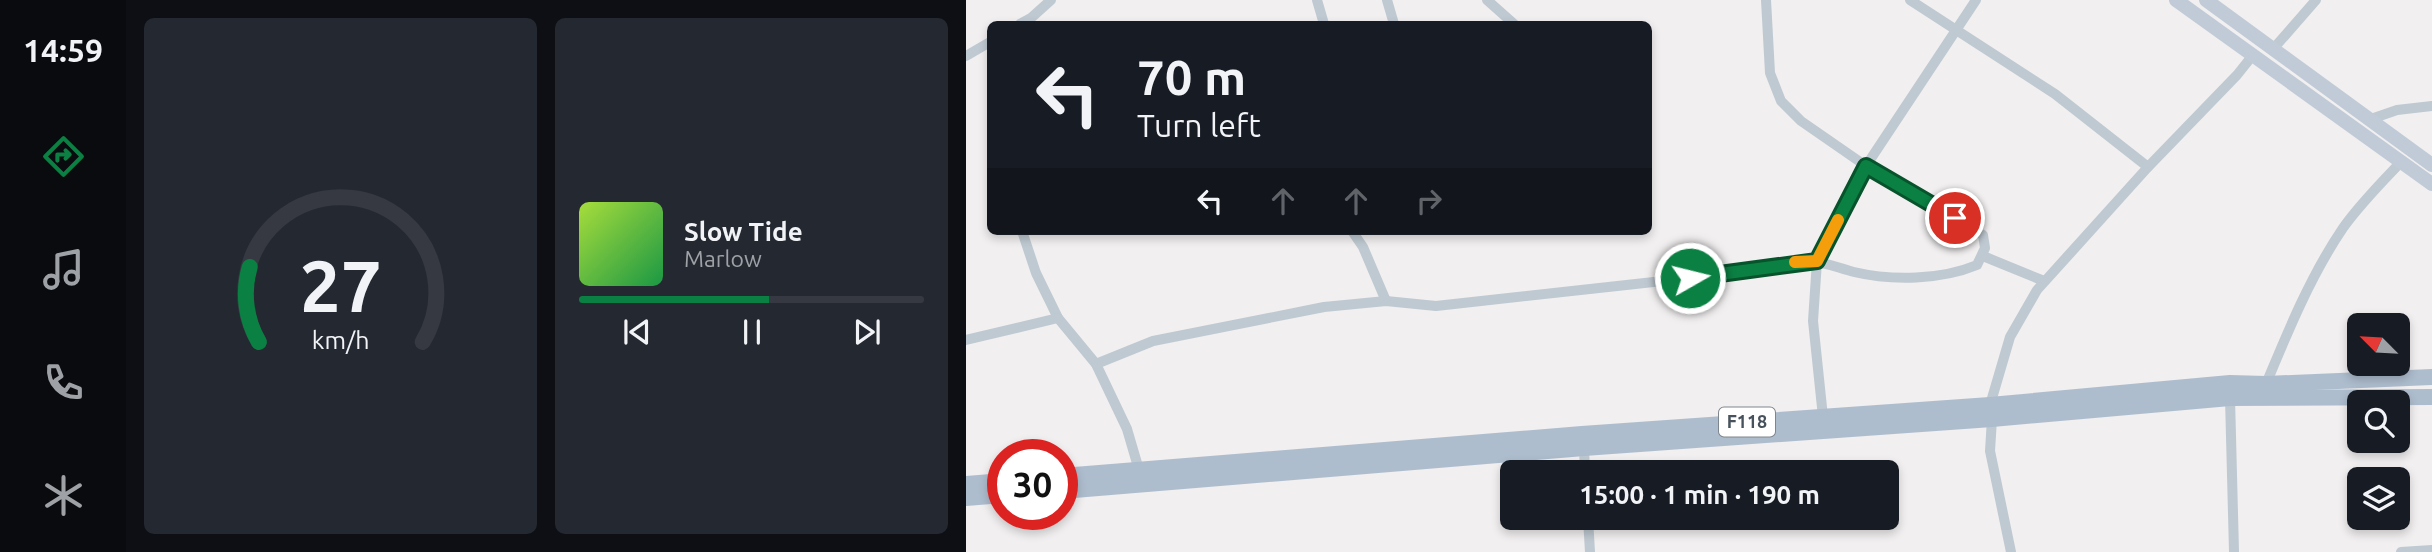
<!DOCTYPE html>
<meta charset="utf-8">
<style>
:root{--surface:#171b24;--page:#242831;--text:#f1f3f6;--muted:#9ea1a6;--line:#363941;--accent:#0b8043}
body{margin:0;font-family:Ubuntu,sans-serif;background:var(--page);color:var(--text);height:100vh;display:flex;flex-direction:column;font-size:26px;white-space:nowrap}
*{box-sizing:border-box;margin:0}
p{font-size:23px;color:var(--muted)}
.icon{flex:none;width:38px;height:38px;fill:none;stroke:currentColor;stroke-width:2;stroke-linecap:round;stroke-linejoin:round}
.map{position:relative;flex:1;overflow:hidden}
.details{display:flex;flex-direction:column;gap:18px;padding:18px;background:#0d0f14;width:840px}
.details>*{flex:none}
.guide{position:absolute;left:21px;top:21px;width:665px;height:214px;border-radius:10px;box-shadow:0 4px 10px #0003;background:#171b24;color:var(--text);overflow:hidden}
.needle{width:46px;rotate:294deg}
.buttons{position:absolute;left:1381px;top:313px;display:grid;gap:14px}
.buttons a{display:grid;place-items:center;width:63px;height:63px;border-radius:10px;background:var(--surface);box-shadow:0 4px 10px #0003;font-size:35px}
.speed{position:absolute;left:21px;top:439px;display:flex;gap:14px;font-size:35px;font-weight:700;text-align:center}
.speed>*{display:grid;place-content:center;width:91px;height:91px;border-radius:50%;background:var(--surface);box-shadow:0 4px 10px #0003;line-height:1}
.speed .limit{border:10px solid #d22;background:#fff;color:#111}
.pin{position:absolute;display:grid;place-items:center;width:60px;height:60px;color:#fff;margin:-30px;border:4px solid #fff;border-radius:50%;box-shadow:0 2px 7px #0007}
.me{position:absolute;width:77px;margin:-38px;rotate:82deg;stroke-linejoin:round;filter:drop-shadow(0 0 5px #0008)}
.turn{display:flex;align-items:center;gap:24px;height:147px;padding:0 35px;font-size:32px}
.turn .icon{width:91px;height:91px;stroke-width:2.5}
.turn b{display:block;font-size:49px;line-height:60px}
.lanes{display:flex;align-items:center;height:66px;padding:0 35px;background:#0003;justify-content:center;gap:35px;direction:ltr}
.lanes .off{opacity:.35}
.details .widget{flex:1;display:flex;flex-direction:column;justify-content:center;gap:10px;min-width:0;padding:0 24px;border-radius:10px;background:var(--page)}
.details .dial{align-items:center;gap:0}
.dial svg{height:182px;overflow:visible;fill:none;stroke:var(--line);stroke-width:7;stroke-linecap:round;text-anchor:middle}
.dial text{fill:var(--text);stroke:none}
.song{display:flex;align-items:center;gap:21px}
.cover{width:84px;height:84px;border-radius:10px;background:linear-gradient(135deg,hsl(80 70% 55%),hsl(140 70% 35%))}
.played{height:7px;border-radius:4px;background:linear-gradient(90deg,var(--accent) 55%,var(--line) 55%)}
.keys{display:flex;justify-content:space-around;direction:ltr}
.details .tiles{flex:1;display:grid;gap:18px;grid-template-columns:repeat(2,1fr)}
.trip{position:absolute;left:534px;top:460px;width:399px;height:70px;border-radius:10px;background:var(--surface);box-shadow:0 4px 10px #0003;font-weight:700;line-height:70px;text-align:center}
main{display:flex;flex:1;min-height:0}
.tabs{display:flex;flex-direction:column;width:126px;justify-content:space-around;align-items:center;background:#090b0e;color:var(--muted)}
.tabs .icon{width:49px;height:49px}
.tabs .selected{color:var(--accent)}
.tabs b{font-size:32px;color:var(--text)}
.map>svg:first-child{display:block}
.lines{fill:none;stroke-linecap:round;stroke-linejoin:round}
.minor{stroke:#bfc9d1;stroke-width:10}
.secondary{stroke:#c1cbd8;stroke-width:14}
.primary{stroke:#aebdce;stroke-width:16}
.route-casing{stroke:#07532c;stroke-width:18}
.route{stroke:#0b8043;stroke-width:12}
.slow{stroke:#f59e0b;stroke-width:12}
.labels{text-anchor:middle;stroke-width:7;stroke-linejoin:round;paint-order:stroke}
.shield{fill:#fff;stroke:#7e868d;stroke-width:2}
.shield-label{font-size:18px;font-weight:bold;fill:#47525c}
</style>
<main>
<nav class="tabs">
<b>14:59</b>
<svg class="icon selected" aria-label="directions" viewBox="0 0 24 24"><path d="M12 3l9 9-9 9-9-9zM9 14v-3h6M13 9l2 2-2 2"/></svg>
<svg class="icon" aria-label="music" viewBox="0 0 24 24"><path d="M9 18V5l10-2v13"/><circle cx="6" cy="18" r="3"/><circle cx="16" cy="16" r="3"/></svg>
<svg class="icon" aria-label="phone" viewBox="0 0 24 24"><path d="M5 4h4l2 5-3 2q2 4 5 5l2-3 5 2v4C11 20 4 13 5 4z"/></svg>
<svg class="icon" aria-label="climate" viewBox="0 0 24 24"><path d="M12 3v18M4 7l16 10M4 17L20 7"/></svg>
</nav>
<section class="details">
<div class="tiles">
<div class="widget dial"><svg viewBox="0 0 100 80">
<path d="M14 69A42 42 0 1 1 86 69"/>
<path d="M14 69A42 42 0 0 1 10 36" stroke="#0b8043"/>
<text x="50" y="56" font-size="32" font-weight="700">27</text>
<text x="50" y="72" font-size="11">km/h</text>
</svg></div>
<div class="widget">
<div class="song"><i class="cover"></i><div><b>Slow Tide</b><p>Marlow</p></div></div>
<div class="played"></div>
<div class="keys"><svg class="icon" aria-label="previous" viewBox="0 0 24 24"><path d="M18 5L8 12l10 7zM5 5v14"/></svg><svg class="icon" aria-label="pause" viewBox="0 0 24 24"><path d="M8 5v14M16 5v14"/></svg><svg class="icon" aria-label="next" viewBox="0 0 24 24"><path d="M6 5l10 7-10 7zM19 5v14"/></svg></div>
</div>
</div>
</section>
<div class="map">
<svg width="1466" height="552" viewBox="0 0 1466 552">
<rect width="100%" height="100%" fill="#f1efef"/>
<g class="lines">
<!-- minor -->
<g class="minor">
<polyline points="351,0 358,24"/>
<polyline points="421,0 428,24"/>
<polyline points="521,0 548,24"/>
<polyline points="944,0 1089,94 1182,167"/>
<polyline points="54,24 65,18 85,0"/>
<polyline points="1308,48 1350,0"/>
<polyline points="0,56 24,42"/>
<polyline points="1405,119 1431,110 1466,106"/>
<polyline points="56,231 70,273 92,318 130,364 161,429 173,470"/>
<polyline points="386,231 397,247 420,301"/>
<polyline points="1017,256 1078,281"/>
<polyline points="0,340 92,318"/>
<path d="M130,364L187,341L358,307L420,301L470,306L724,278L840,261C857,261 872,268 888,272C926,281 975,280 1011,265L1019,248L1017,235L900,166L835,121L815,101L804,73L800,0"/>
<path d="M1300,384C1322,331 1345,275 1377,228C1394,204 1415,183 1435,162"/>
<polyline points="1264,398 1268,552"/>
<polyline points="1024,405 1044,337 1071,290 1182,167 1271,75 1287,55"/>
<polyline points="857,417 847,321 851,261 900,166 1010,0"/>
<polyline points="1026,419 1024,451 1045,552"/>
<polyline points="618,448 619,472"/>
<polyline points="622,518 624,552"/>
<polyline points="1435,552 1466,550"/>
</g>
<!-- secondary -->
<g class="secondary">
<polyline points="1210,0 1466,184"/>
<polyline points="1240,0 1466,165"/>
</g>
<!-- primary -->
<g class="primary">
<polyline points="96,476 616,434 1024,405 1264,383 1300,384 1466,377"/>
<polyline points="0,484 37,481"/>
<polyline points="96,491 618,448 1026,419 1264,398 1466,397"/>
<polyline points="0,498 37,495"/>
</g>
</g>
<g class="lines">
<defs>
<polyline id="route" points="724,278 851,261 900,166 989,218"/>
</defs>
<!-- route casing -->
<use href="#route" class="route-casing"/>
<!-- route -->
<use href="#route" class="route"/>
<!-- slow -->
<polyline class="slow" points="829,262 851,261 872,220"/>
</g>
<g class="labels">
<!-- shield labels -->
<rect class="shield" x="753" y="407.5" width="56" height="29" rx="5"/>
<g class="shield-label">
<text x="781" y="428">F118</text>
</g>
</g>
</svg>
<div class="buttons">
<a><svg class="needle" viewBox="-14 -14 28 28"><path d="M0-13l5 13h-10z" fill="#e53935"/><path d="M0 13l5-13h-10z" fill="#9ea1a6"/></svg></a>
<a><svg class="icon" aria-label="search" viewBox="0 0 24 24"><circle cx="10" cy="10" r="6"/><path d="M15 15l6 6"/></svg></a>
<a><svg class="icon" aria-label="layers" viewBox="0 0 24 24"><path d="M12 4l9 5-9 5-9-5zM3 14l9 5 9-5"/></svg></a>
</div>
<div class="speed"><div class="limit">30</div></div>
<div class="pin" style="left:989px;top:218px;background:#d93025"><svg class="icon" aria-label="arrive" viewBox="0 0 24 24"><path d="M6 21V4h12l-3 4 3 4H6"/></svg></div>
<svg class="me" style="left:724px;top:278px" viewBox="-20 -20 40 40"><circle r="17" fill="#0b8043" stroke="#fff" stroke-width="3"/><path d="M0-11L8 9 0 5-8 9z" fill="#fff"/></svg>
<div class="trip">15:00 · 1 min · 190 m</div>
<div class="guide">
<div class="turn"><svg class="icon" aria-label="left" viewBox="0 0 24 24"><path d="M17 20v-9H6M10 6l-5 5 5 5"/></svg><div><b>70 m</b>Turn left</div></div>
<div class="lanes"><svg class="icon" aria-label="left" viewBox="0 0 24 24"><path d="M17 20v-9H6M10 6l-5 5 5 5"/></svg><svg class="icon off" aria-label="ahead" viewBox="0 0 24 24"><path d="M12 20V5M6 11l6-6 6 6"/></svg><svg class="icon off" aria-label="ahead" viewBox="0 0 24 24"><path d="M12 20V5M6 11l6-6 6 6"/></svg><svg class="icon off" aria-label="right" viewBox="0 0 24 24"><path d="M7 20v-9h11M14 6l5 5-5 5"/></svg></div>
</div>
</div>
</main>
